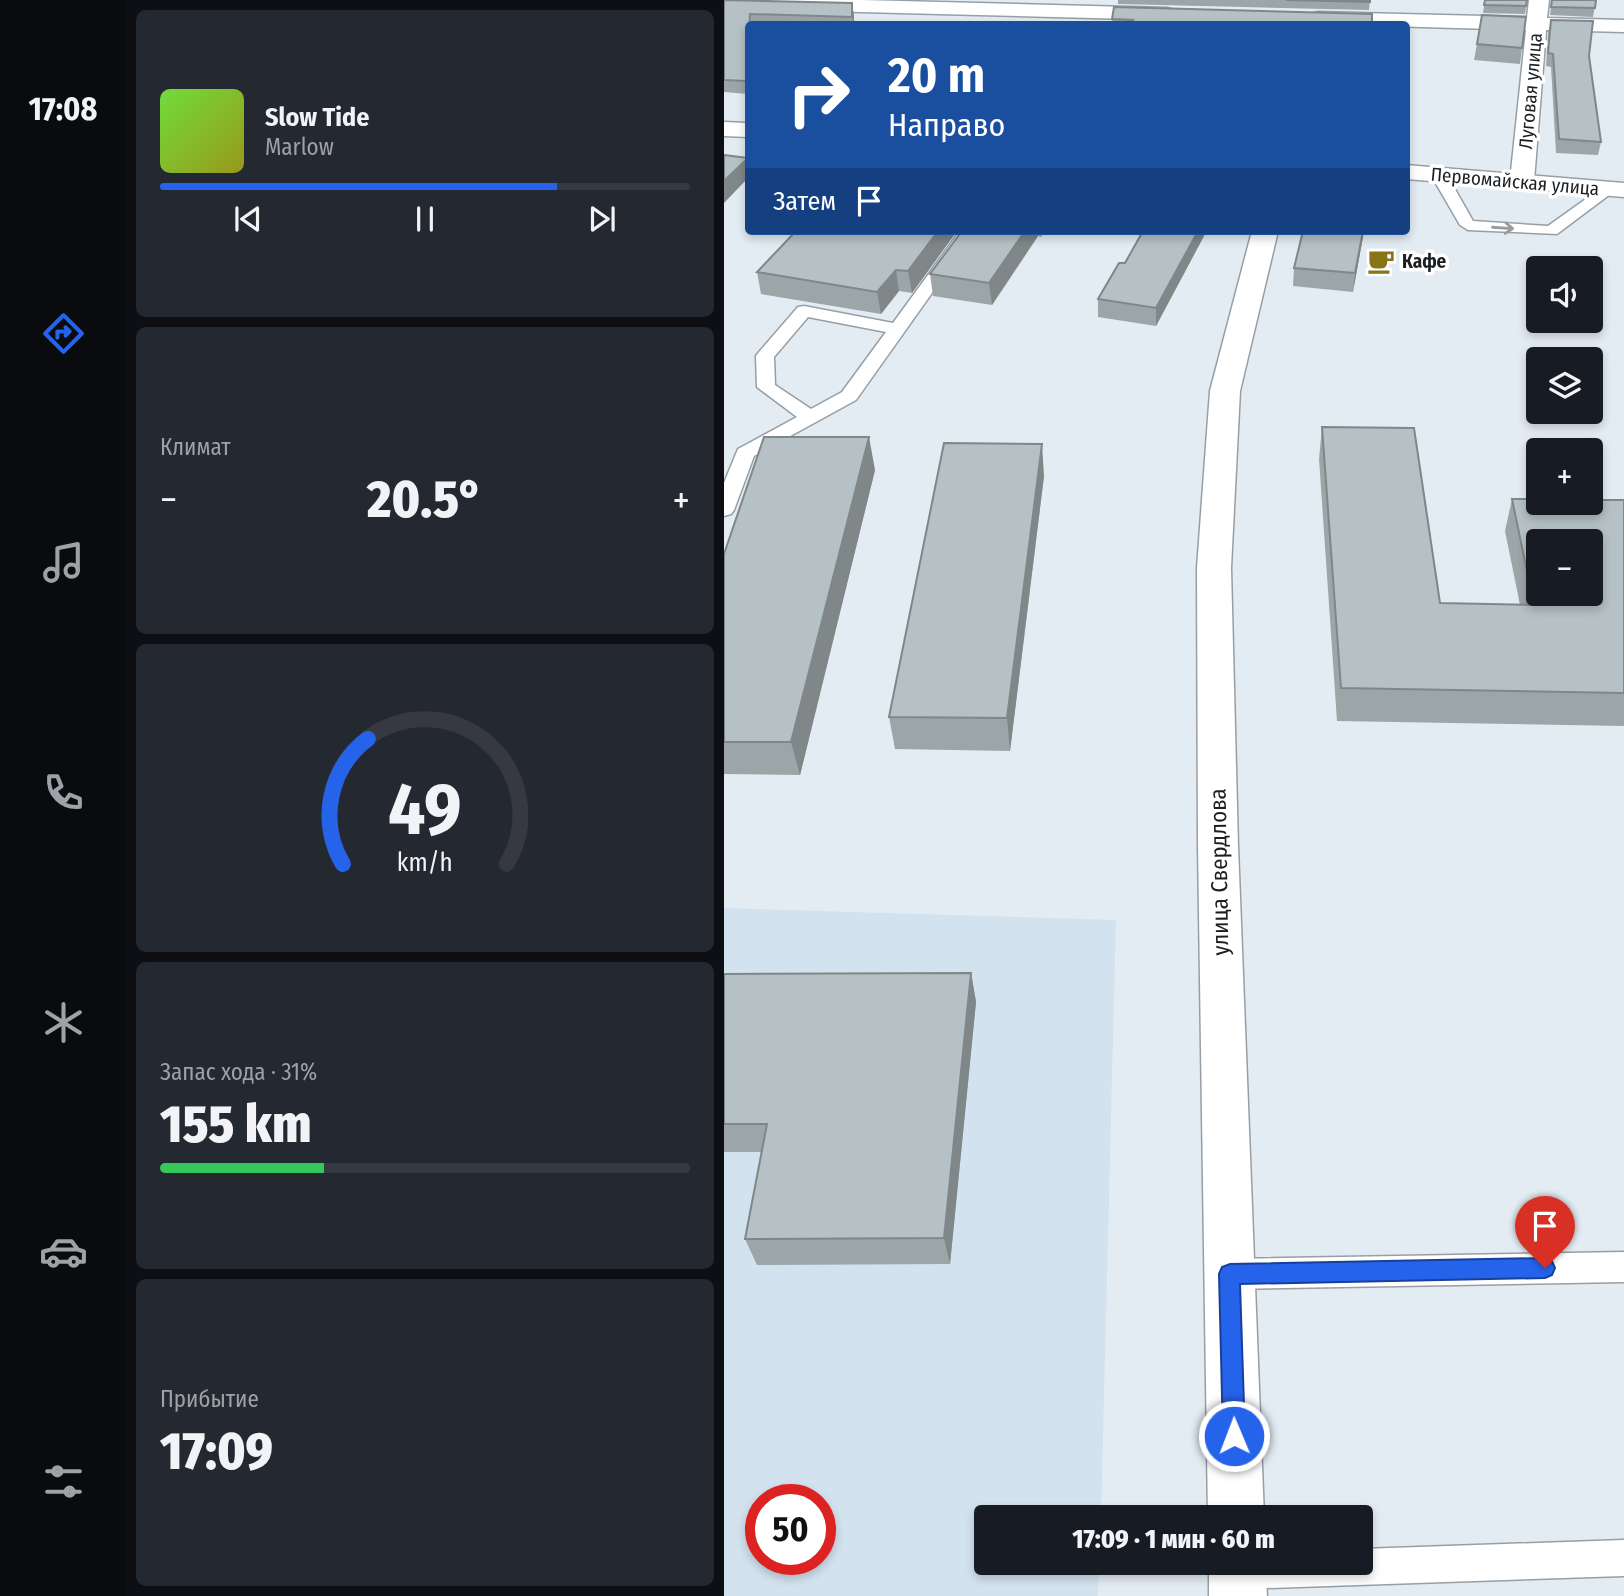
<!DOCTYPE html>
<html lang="ru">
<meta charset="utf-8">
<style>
:root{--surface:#171b24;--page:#242831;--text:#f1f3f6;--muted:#9ea1a6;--line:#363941;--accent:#2563eb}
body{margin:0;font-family:"Fira Sans Condensed",sans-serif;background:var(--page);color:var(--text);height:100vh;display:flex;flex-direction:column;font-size:26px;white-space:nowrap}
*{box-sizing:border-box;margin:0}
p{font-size:23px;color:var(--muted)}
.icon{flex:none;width:38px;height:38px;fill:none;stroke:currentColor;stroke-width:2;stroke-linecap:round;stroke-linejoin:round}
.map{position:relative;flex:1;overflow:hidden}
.sheet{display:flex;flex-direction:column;gap:10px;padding:10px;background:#0d0f14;width:598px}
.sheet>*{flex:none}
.banner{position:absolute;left:21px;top:21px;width:665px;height:214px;border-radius:7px;box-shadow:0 4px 10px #0003;background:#1a4fa0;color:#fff;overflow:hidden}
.controls{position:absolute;left:802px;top:256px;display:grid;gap:14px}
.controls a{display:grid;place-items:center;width:77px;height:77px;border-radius:7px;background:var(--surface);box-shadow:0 4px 10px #0003;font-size:35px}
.speed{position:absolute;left:21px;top:1484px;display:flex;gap:14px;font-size:35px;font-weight:700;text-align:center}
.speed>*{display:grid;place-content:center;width:91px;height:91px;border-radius:50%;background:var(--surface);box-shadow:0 4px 10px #0003;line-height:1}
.speed .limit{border:10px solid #d22;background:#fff;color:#111}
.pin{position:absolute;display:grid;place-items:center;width:60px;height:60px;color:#fff;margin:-72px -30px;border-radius:50% 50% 50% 0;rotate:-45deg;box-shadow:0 0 7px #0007}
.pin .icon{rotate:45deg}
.me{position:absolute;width:77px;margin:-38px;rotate:359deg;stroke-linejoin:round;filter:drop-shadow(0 0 5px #0008)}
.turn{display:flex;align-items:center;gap:24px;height:147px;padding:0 28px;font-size:32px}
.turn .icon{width:91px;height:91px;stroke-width:2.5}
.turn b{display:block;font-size:49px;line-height:60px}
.then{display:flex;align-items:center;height:66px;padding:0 28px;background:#0003;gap:14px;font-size:26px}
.big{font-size:52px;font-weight:800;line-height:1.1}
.sheet .card{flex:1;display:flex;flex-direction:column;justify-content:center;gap:10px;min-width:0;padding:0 24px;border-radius:10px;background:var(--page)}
.sheet .dial{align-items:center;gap:0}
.dial svg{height:182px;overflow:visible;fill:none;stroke:var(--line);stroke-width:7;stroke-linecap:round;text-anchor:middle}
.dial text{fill:var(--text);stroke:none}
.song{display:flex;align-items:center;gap:21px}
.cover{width:84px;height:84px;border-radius:10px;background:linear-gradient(135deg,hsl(100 70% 55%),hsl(60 70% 35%))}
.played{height:7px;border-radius:4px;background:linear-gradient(90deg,var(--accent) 75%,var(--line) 75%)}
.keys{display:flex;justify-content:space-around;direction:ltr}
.heat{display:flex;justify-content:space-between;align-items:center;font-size:38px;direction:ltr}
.charge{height:10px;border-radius:5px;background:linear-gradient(90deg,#34c759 31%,var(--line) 0)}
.trip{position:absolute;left:250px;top:1505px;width:399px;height:70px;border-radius:7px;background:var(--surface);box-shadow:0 4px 10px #0003;font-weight:800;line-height:70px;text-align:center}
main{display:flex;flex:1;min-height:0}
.menu{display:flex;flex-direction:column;width:126px;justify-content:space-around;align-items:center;background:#090b0e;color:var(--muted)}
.menu .icon{width:49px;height:49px}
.menu .on{color:var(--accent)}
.menu b{font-size:32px;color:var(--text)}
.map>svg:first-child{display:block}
.built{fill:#d3e2ef;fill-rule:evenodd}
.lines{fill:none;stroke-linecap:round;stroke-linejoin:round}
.lane-casing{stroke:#979fa6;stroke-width:3}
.street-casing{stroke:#979fa6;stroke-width:3}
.secondary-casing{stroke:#979fa6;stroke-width:3}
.primary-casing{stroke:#979fa6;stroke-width:3}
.lane{fill:#fff;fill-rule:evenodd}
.street{fill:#fff;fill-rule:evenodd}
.secondary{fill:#fff;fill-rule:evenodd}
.primary{fill:#fff;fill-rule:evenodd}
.wall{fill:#9ca6a9}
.shaded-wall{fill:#7f8789}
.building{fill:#b5c1c4;stroke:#7f8789;stroke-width:2;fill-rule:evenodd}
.oneway{stroke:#999a9c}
.route{fill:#2563eb;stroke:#184099;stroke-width:2}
.labels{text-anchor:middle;stroke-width:7;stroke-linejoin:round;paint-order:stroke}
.far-street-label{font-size:19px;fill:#1c1f22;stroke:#fff}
.far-poi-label{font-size:19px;font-weight:bold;fill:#1c1f22;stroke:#fff;text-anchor:start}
.street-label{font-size:23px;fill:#1c1f22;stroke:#fff}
</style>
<main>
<nav class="menu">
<b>17:08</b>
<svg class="icon on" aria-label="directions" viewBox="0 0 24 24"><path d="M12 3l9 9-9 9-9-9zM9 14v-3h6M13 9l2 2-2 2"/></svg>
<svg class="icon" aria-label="music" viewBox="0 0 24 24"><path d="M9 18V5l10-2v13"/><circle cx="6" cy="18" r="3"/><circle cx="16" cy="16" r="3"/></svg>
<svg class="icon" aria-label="phone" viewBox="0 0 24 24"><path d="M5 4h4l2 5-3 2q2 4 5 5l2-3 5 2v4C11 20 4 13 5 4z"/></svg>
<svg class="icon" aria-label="climate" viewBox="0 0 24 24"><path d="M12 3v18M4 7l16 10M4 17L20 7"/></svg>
<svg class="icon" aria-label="car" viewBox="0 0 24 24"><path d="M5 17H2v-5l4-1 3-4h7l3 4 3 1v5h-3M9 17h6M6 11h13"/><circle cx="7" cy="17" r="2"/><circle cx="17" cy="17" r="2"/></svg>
<svg class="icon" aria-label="filters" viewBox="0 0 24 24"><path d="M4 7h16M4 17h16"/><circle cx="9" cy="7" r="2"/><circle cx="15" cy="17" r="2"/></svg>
</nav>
<section class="sheet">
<div class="card">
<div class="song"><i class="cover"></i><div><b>Slow Tide</b><p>Marlow</p></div></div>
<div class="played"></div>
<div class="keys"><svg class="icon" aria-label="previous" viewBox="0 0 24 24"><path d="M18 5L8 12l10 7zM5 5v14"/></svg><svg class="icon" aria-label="pause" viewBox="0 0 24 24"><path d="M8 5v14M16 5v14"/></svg><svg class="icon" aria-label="next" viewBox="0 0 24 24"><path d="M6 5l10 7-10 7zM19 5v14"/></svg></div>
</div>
<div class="card"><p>Климат</p>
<div class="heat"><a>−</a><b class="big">20.5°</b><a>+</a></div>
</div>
<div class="card dial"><svg viewBox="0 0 100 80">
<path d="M14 69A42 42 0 1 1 86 69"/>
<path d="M14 69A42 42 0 0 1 25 14" stroke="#2563eb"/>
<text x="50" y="56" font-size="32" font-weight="700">49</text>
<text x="50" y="72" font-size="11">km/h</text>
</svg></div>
<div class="card"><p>Запас хода · 31%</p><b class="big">155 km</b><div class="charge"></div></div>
<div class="card"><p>Прибытие</p><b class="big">17:09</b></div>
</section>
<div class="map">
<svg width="900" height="1596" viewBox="0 0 900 1596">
<rect width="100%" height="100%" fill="#e3ecf3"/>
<!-- built -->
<path class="built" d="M0,908L392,920L377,1517H262V1563H375L374,1596H0ZM37,1500H96V1559H37Z"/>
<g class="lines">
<defs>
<g id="lane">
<polygon points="715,170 723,175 749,221 824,226 880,186 890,186 893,189 833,234 744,230 736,225 707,175"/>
<path d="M236,231H252L132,400L30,456L10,510L7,514L0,516V483L14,449L73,417L33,387L32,356L35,352L74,307L80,306L169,323ZM84,317L162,332L118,392L87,409L51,385L50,357Z"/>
<polygon points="900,1252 900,1282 506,1289 495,1285 490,1274 495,1263 506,1259"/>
<polygon points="900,1540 900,1576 513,1589 500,1584 495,1571 498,1563 637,1563 637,1549"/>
</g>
<g id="street">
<polygon points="0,0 138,0 443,8 450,10 453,14 450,18 443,20 23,9 1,4"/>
<polygon points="805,0 825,0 823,18 900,20 900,32 822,30 810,181 807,186 798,188 789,186 786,181 802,30 594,24 587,22 584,18 587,14 594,12 803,17"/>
</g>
<g id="secondary">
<polygon points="528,231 554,231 516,391 507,568 514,846 540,1517 484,1517 474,846 473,568 486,391"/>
<polygon points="485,1563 541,1563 543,1596 485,1596"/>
</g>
<g id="primary">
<polygon points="0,122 24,123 24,137 0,136"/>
<polygon points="682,165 900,183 900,197 682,179"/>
</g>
</defs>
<!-- lane casing -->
<use href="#lane" class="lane-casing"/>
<!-- street casing -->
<use href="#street" class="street-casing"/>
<!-- secondary casing -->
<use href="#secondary" class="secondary-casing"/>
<!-- primary casing -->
<use href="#primary" class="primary-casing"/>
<!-- lane -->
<use href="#lane" class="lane"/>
<!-- street -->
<use href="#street" class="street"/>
<!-- secondary -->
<use href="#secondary" class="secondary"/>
<!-- primary -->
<use href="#primary" class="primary"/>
</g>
<!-- wall -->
<g class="wall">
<polygon points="0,0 130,15 130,24 24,24 24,94 0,92"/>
<polygon points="394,0 646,0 645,10 394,4"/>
<polygon points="761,0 803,0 801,14 759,13"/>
<polygon points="828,0 872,0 869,17 826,15"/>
<polygon points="388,19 648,24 388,24"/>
<polygon points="827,20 865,56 877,142 874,155 832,153 827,67 822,66 824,33"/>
<polygon points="753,44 798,48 796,64 750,60"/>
<polygon points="72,231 233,231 188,293 175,291 157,314 37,294 33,272"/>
<polygon points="238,231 320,231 317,237 314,236 268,305 209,296 206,274"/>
<polygon points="419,231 481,231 481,234 432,326 374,317 374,299 401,263"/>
<polygon points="579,231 640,231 629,292 569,286 570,268"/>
<polygon points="598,427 716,603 796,605 781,531 788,499 900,500 900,726 613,721 595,459"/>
<polygon points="151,470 76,775 0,774 0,554"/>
<polygon points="320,476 286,751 171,749 165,717"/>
<polygon points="247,973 252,1002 226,1264 33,1265 21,1239 38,1152 0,1152 0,974"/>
</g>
<!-- shaded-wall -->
<g class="shaded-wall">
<polygon points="128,3 130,15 130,24 128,17"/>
<polygon points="24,35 24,94 22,81"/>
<polygon points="24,158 24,178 0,203 0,181"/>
<polygon points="214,231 233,231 188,293 184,271"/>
<polygon points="301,231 313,231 314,236 268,305 265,283"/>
<polygon points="474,231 481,231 481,234 432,326 432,308"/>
<polygon points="639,231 640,231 629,292 631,273"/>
<polygon points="172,270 175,291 157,314 153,292"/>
<polygon points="145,437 151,470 76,775 67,742"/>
<polygon points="318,444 320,476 286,751 283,718"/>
<polygon points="247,973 252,1002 226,1264 220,1238"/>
</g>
<!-- building -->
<g class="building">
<polygon points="0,0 128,3 128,17 26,14 22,81 0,80"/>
<polygon points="562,0 646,0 646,2"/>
<polygon points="761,0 803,0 802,6 760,5"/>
<polygon points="828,0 872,0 871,8 827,7"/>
<polygon points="390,7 648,14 648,24 406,24 409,20 388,19"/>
<polygon points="758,15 802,17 798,48 753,44"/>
<polygon points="827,20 869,21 865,56 877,142 835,139 829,54 824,53"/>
<polygon points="0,155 24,158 0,181"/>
<polygon points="72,231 214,231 184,271 172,270 153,292 33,272"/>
<polygon points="238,231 301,231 265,283 206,274"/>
<polygon points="419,231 474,231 432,308 374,299 395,263 401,263"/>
<polygon points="579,231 639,231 631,273 570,268"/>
<path d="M598,427L690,428L716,603L810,605L788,499H814V502H866V500H900V693L617,688ZM814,541H866V593H814Z"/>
<polygon points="40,437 145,437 67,742 0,742 0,554"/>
<polygon points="220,443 318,444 283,718 165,717"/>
<polygon points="247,973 220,1238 21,1239 43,1124 0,1124 0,974"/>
</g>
<!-- one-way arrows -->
<defs><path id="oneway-shaft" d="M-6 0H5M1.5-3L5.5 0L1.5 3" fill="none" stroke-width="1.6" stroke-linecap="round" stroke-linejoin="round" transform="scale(1.75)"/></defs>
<use class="oneway" href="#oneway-shaft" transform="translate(779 228) rotate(4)"/>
<!-- route -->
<polygon class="route" points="821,1258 828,1261 831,1268 828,1275 821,1278 516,1284 521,1436 518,1444 510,1447 502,1444 499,1436 495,1274 498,1267 506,1264"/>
<!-- icons -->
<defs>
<symbol id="cafe-bare" viewBox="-9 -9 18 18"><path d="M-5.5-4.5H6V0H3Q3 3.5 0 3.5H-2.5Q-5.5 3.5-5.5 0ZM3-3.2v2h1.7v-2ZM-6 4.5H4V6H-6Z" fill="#867416" stroke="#fff" stroke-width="2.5" paint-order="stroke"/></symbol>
</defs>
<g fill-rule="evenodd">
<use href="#cafe-bare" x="638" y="242" width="38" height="38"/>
</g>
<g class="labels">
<!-- far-street labels -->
<g class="far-street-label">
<text transform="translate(806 91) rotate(-85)" y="7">Луговая улица</text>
<text transform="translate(791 181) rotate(5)" y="7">Первомайская улица</text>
</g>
<!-- far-poi labels -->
<g class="far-poi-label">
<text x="678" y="268">Кафе</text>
</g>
<!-- street labels -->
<g class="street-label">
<text transform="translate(495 872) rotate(-91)" y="8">улица Свердлова</text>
</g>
</g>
</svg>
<div class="controls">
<a><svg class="icon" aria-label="sound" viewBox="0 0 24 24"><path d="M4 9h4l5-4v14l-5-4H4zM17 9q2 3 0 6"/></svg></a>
<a><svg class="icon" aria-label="layers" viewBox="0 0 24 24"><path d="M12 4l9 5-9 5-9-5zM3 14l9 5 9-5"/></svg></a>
<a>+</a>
<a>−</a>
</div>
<div class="speed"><div class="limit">50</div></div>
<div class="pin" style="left:821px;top:1268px;background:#d93025"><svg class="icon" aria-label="arrive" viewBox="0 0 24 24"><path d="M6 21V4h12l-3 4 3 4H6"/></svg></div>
<svg class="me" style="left:510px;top:1436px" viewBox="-20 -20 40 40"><circle r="17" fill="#2563eb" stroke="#fff" stroke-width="3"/><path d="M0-11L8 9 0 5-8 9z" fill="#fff"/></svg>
<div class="trip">17:09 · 1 мин · 60 m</div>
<div class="banner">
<div class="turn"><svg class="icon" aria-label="right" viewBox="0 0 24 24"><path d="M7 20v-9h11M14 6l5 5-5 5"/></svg><div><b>20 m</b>Направо</div></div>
<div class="then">Затем<svg class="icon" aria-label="arrive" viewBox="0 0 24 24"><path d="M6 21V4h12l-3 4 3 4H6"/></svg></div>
</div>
</div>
</main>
